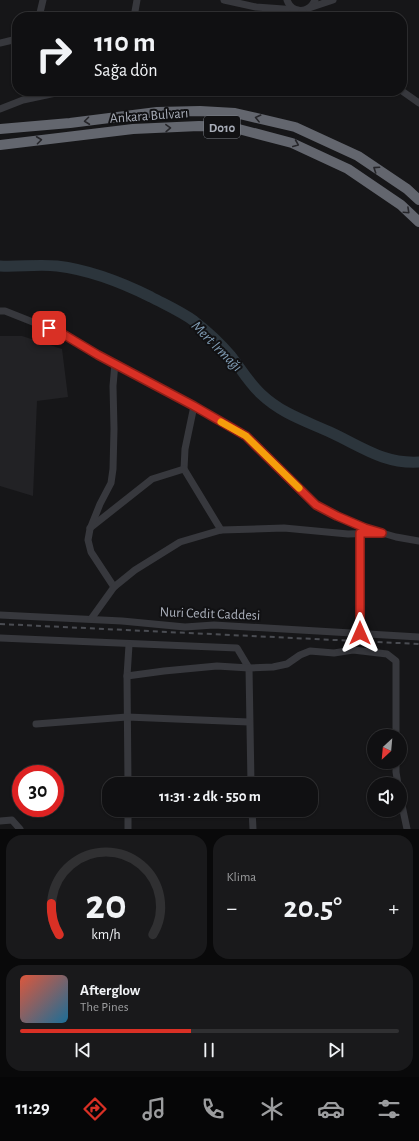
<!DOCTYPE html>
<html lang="tr">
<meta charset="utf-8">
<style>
:root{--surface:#101012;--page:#19191b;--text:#f1f3f6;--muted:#9c9d9f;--line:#303032;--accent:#d93025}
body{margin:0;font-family:"Alegreya Sans",sans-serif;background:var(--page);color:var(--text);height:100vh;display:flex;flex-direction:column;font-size:15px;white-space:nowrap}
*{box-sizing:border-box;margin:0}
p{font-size:13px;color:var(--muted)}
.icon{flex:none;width:22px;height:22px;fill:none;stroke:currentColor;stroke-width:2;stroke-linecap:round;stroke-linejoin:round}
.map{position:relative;height:829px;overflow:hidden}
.panel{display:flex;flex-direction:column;gap:6px;padding:6px;background:#09090a;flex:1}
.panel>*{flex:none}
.banner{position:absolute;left:12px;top:12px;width:395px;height:84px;border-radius:16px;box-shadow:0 1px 3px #0004,0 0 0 1px var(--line);background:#101012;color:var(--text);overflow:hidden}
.needle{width:26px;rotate:206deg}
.tools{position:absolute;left:367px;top:729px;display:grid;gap:8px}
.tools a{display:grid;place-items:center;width:40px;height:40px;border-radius:50%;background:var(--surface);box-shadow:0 1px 3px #0004,0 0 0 1px var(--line);font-size:20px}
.speed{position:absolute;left:12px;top:765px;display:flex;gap:8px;font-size:20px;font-weight:700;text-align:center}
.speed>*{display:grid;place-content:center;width:52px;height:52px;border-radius:50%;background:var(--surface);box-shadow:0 1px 3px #0004,0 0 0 1px var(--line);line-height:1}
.speed .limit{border:6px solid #d22;background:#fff;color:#111}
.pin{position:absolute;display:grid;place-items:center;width:34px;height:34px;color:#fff;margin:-17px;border-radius:8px;box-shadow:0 2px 6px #0006}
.me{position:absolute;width:44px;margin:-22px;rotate:0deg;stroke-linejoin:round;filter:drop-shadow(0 0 3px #0008)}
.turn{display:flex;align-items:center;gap:14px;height:84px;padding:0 16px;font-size:18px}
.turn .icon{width:52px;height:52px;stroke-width:2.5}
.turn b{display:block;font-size:28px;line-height:34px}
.big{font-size:30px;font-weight:700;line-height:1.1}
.panel .card{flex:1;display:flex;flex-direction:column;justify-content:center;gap:6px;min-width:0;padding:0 14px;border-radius:16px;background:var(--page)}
.panel .dial{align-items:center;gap:0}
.dial svg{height:104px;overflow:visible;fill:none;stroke:var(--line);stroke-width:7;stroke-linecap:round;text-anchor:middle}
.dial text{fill:var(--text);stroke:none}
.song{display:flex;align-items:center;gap:12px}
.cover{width:48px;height:48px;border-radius:6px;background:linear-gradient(135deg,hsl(10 70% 55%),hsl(200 70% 35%))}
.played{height:4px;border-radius:2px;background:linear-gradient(90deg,var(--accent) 45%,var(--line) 45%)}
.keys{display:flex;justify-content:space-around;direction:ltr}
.heat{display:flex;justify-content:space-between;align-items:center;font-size:22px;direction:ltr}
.panel .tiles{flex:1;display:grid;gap:6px;grid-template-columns:1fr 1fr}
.card:last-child{grid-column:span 2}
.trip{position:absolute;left:102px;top:777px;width:216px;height:40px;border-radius:16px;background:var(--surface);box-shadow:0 1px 3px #0004,0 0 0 1px var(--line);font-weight:700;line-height:40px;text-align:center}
.menu{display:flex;height:64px;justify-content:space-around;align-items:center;background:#060607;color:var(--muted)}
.menu .icon{width:28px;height:28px}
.menu .current{color:var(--accent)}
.menu b{font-size:18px;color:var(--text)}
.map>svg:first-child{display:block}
.built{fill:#222225}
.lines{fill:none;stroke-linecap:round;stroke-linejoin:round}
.river{stroke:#2c353c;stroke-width:11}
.minor{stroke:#37383d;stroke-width:7}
.highway{stroke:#63666e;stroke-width:10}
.rail{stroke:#4a4c52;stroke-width:2;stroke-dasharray:5 4;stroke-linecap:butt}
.oneway{stroke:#26262a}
.route-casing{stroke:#8d1f18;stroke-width:10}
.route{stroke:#d93025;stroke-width:7}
.slow{stroke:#f59e0b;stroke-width:7}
.labels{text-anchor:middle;stroke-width:4;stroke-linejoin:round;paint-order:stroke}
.shield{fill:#111113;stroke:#7b7e86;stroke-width:1}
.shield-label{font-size:13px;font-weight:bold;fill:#a8adb8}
.street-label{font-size:14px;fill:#a8adb8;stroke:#111113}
.water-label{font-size:15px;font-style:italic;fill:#7f9bb3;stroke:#111113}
</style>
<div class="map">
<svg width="419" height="829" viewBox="0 0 419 829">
<rect width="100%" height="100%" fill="#161618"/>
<!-- built -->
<polygon class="built" points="0,336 22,336 62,349 68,397 37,401 33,496 0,486"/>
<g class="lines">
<!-- river -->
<path class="river" d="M0,266C19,267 38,264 57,266C91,270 121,282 151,297C166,305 180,311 194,321C207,331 220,343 231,356C241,369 249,383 261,394C282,414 306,421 332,433C362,447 384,464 419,462"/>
<!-- minor -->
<g class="minor">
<polyline points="224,0 256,7 297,10"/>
<path d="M287,0C292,14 309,14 315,0"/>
<polyline points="309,8 333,0"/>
<polyline points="302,11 308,17"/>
<polyline points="39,17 43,0"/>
<polyline points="134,17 137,0"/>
<polyline points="0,43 17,39"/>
<polyline points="402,91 419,103"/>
<polyline points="0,109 23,100 65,91"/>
<polyline points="0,311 5,311 63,334 98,355 194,406 246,436 316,505 337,516 365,528 396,537 419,541"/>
<polyline points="194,406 185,449 184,469 221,530"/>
<polyline points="90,528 152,479 184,469"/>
<polyline points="114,587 91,552 88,540 90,529 100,504 111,483 113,469 114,429 113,386 115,363"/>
<polyline points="0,615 122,621 185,627 214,625 419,637"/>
<polyline points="91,619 114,587 135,570 180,542 221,530 284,528 348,534 376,533"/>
<polyline points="360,633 360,533"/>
<polyline points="0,638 237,648 249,668 251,784"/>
<polyline points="129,645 127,676 164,671 217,666 249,668 273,667 287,664 300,655 310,651 334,653 353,650 387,654 396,661 396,736"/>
<polyline points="127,676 128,784"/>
<polyline points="36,724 127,717 249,722"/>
<polyline points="396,762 396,772 398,784"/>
<polyline points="400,796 407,829"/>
<polyline points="128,810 128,829"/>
<polyline points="252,810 253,829"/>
<polyline points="0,821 12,820 20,829"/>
</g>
<!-- highway -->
<g class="highway">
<polyline points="0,129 70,123 157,112 200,111 235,113 295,127 358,156 407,189 419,200"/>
<polyline points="0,145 133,129 199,126 231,127 292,143 348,169 401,205 419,222"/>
</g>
<!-- rail -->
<polyline class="rail" points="0,624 419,644"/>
</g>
<!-- one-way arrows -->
<defs><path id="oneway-chevron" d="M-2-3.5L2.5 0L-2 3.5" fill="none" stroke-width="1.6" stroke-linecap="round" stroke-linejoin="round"/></defs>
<g class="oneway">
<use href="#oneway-chevron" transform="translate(258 118) rotate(-166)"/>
<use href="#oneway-chevron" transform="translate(87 121) rotate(173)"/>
<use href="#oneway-chevron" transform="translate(168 128) rotate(-2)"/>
<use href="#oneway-chevron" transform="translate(39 140) rotate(-7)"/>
<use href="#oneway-chevron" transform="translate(296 144) rotate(23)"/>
<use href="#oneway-chevron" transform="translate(376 169) rotate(-146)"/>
<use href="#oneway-chevron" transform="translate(407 211) rotate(43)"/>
</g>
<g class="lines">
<defs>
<polyline id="route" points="49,328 63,334 98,355 194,406 246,436 316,505 337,516 365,528 382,533 360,533 360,633"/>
</defs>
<!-- route casing -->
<use href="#route" class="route-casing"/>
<!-- route -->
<use href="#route" class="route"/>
<!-- slow -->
<polyline class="slow" points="221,422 246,436 299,488"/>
</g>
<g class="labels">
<!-- shield labels -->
<rect class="shield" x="204" y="116" width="36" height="22" rx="3"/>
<g class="shield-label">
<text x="222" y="132">D010</text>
</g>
<!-- street labels -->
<g class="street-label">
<text transform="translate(149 115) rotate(-4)" y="5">Ankara Bulvarı</text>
<text transform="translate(210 613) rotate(2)" y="5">Nuri Cedit Caddesi</text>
</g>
<!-- water labels -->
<g class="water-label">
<text transform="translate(217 346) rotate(45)" y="5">Mert Irmağı</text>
</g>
</g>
</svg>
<div class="tools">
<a><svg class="needle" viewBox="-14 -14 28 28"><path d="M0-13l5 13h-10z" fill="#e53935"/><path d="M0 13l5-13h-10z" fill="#9c9d9f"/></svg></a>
<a><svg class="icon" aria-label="sound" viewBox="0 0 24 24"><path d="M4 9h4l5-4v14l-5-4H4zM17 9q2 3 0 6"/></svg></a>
</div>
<div class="speed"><div class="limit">30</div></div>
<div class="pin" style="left:49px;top:328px;background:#d93025"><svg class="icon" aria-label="arrive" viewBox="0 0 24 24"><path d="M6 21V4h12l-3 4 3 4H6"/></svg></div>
<svg class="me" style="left:360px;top:633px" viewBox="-20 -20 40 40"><path d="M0-17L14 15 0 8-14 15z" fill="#d93025" stroke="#fff" stroke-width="4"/></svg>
<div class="trip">11:31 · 2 dk · 550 m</div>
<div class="banner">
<div class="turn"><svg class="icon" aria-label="right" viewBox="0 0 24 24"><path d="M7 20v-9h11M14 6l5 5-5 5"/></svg><div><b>110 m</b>Sağa dön</div></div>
</div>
</div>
<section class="panel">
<div class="tiles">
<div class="card dial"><svg viewBox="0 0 100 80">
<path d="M14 69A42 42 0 1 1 86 69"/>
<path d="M14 69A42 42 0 0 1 8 45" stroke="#d93025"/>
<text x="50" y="56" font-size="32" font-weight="700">20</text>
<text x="50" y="72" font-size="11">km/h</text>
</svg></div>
<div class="card"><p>Klima</p>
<div class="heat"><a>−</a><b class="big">20.5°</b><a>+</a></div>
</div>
<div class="card">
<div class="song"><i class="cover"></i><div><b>Afterglow</b><p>The Pines</p></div></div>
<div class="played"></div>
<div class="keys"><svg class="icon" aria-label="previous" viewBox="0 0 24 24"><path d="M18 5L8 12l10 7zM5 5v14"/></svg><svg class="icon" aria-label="pause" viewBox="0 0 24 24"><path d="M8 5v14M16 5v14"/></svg><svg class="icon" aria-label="next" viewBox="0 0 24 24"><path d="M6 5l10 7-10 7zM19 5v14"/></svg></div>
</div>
</div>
</section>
<nav class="menu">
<b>11:29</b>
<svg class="icon current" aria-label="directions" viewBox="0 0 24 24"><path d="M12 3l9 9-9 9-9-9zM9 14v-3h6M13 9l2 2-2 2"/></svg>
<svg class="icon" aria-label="music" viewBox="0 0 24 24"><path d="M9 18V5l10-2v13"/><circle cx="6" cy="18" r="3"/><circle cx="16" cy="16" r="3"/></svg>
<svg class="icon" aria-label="phone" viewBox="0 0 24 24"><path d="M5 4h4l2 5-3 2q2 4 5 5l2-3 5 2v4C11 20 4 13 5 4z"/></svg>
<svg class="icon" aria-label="climate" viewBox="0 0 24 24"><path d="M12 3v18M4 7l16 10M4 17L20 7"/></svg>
<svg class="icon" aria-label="car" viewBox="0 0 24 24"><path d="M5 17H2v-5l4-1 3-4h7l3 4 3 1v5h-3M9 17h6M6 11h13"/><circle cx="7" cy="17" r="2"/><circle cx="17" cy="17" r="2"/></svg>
<svg class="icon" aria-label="filters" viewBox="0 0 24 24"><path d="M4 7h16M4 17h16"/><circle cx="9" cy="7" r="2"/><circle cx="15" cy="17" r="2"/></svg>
</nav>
